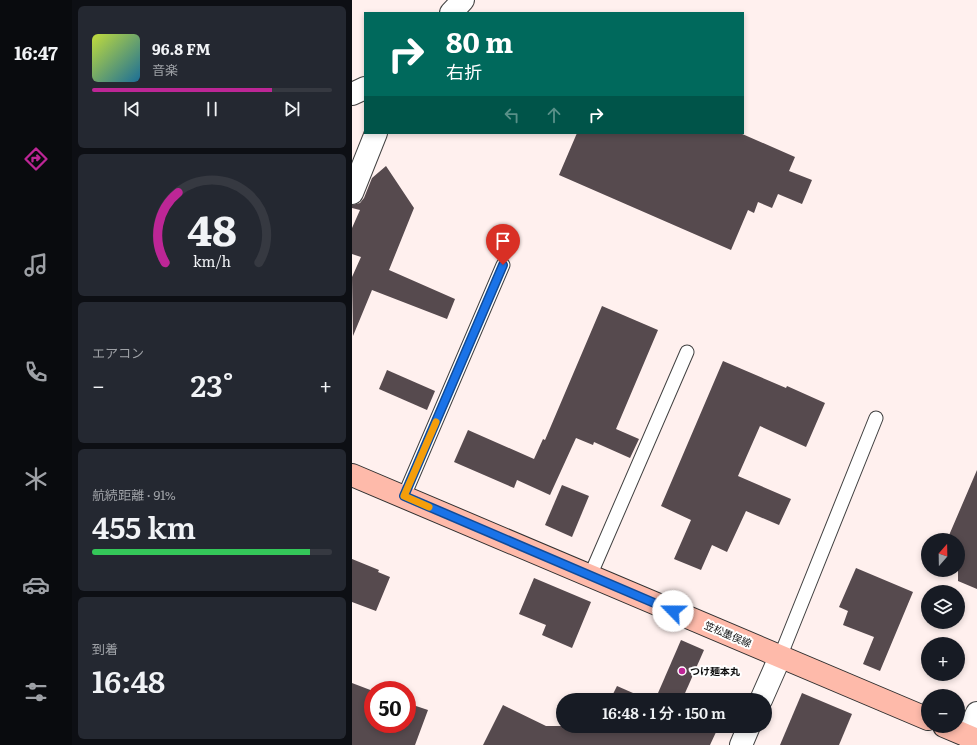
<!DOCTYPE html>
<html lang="ja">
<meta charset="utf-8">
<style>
:root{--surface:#171b24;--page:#242831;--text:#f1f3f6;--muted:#9ea1a6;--line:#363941;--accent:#bd2696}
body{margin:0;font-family:Literata,"Noto Sans JP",serif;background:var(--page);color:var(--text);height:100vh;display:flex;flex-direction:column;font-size:15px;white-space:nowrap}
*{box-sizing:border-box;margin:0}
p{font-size:13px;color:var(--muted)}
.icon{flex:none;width:22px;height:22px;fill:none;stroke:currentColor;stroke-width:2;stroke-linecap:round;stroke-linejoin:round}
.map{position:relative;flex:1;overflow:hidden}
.panel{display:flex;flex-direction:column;gap:6px;padding:6px;background:#0d0f14;width:280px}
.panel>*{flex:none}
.top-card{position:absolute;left:12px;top:12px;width:380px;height:122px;border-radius:0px;box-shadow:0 2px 6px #0003;background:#00695c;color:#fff;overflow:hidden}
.needle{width:26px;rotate:20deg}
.tools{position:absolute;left:569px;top:533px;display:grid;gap:8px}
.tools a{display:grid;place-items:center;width:44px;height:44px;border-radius:50%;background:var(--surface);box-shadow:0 2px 6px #0003;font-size:20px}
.speed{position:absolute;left:12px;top:681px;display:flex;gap:8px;font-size:20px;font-weight:700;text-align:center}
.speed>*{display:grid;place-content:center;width:52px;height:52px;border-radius:50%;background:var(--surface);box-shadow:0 2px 6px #0003;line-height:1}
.speed .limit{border:6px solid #d22;background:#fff;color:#111}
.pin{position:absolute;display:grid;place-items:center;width:34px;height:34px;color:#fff;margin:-41px -17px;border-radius:50% 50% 50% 0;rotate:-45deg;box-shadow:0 0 4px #0007}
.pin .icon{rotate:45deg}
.me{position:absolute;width:44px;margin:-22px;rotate:293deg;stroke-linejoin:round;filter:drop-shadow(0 0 3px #0008)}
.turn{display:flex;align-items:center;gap:14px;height:84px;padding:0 16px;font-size:18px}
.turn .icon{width:52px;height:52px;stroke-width:2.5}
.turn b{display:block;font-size:28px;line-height:34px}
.lanes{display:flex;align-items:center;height:38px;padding:0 16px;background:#0003;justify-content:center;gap:20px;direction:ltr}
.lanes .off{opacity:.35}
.big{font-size:30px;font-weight:600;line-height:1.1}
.panel .card{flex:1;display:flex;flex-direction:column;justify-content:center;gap:6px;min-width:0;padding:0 14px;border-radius:6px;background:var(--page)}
.panel .dial{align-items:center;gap:0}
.dial svg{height:104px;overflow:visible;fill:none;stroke:var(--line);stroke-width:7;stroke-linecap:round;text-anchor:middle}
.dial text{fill:var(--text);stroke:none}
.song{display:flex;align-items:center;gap:12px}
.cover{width:48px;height:48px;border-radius:6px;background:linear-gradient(135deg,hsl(70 70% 55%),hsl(200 70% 35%))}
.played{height:4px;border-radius:2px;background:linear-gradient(90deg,var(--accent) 75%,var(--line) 75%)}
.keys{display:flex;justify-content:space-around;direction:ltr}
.heat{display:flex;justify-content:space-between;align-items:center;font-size:22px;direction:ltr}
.charge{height:6px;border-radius:3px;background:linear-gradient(90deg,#34c759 91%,var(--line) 0)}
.trip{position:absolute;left:204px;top:693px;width:216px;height:40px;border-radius:20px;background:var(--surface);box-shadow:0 2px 6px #0003;font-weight:600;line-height:40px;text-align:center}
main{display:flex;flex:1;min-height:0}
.menu{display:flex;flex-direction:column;width:72px;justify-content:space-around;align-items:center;background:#090b0e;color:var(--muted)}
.menu .icon{width:28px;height:28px}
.menu .current{color:var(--accent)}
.menu b{font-size:18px;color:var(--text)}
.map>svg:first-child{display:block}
.building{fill:#564a4e}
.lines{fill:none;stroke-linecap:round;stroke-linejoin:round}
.service-casing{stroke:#414141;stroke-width:15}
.minor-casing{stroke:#414141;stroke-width:24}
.secondary-casing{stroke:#303030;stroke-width:24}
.service{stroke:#fff;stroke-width:13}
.minor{stroke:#fff;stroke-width:22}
.secondary{stroke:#febaaa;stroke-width:22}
.route-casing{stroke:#114b97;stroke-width:10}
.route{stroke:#1a73e8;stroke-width:7}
.slow{stroke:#f59e0b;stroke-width:7}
.poi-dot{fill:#bd2696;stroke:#fff;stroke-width:1.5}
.labels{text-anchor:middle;stroke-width:4;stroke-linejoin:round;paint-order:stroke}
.street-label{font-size:10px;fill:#0e0e0e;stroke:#fff}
.poi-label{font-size:10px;font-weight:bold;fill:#0e0e0e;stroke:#fff;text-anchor:start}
</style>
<main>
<nav class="menu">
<b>16:47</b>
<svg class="icon current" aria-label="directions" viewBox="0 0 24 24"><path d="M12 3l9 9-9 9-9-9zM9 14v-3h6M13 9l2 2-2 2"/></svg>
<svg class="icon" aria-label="music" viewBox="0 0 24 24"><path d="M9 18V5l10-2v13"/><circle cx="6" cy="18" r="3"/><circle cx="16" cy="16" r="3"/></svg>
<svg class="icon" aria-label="phone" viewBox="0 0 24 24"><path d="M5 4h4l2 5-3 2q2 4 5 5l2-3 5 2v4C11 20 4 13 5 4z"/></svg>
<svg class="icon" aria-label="climate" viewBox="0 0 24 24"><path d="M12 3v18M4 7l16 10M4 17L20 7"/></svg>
<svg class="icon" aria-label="car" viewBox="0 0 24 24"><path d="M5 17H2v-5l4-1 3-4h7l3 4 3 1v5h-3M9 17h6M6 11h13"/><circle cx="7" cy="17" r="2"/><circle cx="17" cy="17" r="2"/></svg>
<svg class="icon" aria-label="filters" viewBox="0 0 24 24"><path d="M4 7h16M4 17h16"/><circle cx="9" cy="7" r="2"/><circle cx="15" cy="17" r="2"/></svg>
</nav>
<section class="panel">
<div class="card">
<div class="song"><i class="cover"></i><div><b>96.8 FM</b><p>音楽</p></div></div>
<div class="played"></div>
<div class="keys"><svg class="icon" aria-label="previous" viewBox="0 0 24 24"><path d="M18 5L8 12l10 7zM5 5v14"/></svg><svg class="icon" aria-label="pause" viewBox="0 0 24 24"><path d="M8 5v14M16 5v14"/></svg><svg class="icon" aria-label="next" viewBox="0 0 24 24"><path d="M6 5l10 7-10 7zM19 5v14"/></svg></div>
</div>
<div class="card dial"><svg viewBox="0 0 100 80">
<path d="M14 69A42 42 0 1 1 86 69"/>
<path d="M14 69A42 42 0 0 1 24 15" stroke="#bd2696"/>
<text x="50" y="56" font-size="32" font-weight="700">48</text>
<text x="50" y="72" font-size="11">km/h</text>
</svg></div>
<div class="card"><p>エアコン</p>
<div class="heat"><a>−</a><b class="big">23°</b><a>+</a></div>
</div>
<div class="card"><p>航続距離 · 91%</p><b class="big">455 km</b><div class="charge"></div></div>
<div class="card"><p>到着</p><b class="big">16:48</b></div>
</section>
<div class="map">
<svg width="625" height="745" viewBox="0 0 625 745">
<rect width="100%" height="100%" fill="#fff0ee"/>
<!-- building -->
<g class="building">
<polygon points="225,133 388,133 443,157 437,171 460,180 450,204 426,194 420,208 406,202 402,213 396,210 379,250 207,175"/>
<polygon points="34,166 62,208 37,270 103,299 95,319 20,290 1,336 0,277 9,257 0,254 0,228 8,210 0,208 0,205 8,203 12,198 20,178"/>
<polygon points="250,306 306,330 264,429 287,439 278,458 242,442 241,445 224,438 198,495 165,480 162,488 102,462 116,430 182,459 191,439 193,440"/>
<polygon points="371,361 434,388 435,386 473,403 454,447 408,426 386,476 439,499 427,525 394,511 375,552 360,545 349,570 322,559 339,520 309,506"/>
<polygon points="35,370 83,391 75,410 27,389"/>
<polygon points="625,470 625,589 606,581 606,540 595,540"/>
<polygon points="210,485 237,496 220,537 193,525"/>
<polygon points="0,559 27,570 26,572 38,577 24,611 0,602"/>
<polygon points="504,568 561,592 528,671 511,664 522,637 491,625 496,611 487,607"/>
<polygon points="182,578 239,602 220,648 190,635 194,625 167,614"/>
<polygon points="329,640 352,650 330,700 303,700"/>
<polygon points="0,683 21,691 21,724 55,724 55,703 76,710 63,745 0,745"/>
<polygon points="265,686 297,700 258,700"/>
<polygon points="450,693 500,714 487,745 428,745"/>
<polygon points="151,705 194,726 356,726 365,730 358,745 131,745"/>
</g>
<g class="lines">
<defs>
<g id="service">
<polyline points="52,496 151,265"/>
<polyline points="238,576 335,352"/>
<polyline points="428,657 524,418"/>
</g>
<g id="minor">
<polyline points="99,13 111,0"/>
<polyline points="0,94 13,88"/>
<polyline points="0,193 24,133"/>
<polyline points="409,700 428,657"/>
<polyline points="615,736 625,713"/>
<polyline points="389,745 397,726"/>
</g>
<g id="secondary">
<polyline points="0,475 576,719"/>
<polyline points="592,726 625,740"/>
</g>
</defs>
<!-- service casing -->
<use href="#service" class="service-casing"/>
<!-- minor casing -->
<use href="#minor" class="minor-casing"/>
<!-- secondary casing -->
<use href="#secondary" class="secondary-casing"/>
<!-- service -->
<use href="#service" class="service"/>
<!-- minor -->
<use href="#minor" class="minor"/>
<!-- secondary -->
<use href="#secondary" class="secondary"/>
</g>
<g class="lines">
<defs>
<polyline id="route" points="151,265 52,496 321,611"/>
</defs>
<!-- route casing -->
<use href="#route" class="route-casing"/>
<!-- route -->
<use href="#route" class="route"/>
<!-- slow -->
<polyline class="slow" points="77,507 52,496 84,422"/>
</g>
<!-- markers -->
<circle class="poi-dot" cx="330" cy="671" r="4"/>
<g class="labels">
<!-- street labels -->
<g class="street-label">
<text transform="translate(376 634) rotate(23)" y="4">笠松墨俣線</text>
</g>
<!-- poi labels -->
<g class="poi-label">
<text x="338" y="675">つけ麺本丸</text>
</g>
</g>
</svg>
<div class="tools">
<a><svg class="needle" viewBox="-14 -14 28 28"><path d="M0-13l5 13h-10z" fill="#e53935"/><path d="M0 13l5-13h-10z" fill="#9ea1a6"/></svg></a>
<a><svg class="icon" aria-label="layers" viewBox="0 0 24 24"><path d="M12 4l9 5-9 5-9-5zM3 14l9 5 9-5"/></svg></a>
<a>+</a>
<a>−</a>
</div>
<div class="speed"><div class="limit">50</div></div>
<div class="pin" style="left:151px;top:265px;background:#d93025"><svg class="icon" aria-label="arrive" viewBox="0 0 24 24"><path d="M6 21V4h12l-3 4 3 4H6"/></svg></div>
<svg class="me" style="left:321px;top:611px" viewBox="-20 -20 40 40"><circle r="19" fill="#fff"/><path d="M0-13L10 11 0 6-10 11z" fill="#1a73e8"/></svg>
<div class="trip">16:48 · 1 分 · 150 m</div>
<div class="top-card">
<div class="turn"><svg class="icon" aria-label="right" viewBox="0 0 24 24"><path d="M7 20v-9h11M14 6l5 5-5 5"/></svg><div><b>80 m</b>右折</div></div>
<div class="lanes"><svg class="icon off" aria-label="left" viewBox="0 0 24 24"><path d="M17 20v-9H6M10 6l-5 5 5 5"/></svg><svg class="icon off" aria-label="ahead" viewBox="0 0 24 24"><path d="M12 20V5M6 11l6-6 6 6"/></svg><svg class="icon" aria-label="right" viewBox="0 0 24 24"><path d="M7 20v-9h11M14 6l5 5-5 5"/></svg></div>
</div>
</div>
</main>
